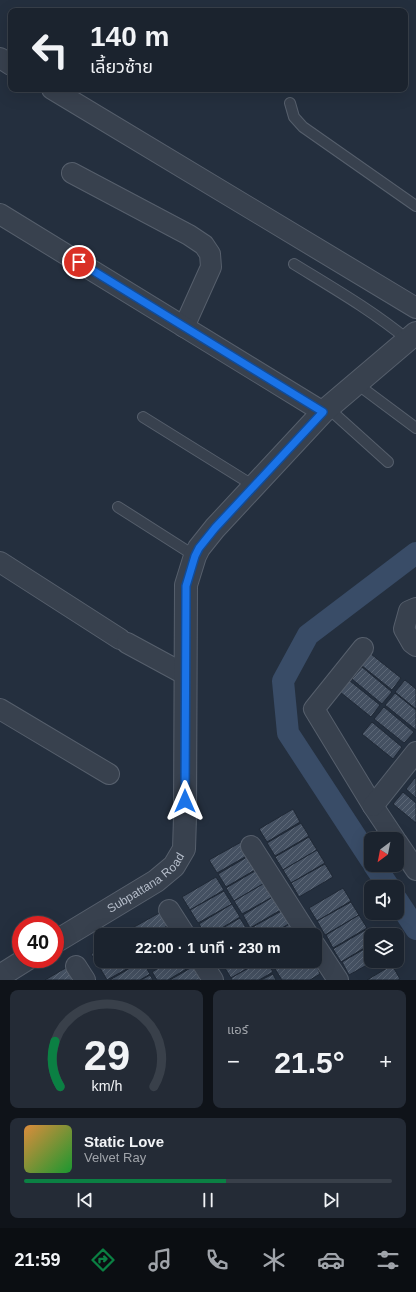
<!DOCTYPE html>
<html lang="th">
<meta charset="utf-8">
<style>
:root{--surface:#1b232e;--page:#242b36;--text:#f1f3f6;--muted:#a0a4aa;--line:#39404a;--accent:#0b8043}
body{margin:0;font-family:Helvetica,"Noto Sans Thai",sans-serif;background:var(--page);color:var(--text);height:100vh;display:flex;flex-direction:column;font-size:15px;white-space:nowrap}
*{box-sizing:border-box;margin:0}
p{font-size:13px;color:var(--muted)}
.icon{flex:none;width:22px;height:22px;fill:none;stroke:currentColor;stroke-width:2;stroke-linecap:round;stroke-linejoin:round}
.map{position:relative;height:980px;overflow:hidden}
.side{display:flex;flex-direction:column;gap:10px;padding:10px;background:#0f1319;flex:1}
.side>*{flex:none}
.banner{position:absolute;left:8px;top:8px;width:400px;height:84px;border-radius:8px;box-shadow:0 4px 16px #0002,0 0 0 1px var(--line);background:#1b232e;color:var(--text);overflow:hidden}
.needle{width:26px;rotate:212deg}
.fabs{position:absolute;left:364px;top:832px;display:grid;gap:8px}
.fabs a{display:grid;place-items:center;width:40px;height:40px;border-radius:8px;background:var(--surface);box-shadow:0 4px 16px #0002,0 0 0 1px var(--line);font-size:20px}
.speed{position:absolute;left:12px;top:916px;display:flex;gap:8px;font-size:20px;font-weight:700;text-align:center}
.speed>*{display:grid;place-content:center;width:52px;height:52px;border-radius:50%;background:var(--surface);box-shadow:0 4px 16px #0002,0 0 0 1px var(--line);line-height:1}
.speed .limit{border:6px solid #d22;background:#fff;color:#111}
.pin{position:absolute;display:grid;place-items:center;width:34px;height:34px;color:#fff;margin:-17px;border:2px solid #fff;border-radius:50%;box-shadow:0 1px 4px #0007}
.me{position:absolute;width:44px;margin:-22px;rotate:0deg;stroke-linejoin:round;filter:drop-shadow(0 0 3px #0008)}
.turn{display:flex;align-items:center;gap:14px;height:84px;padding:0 16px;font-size:18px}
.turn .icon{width:52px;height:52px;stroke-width:2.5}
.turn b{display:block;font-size:28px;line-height:34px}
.big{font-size:30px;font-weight:600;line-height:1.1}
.side .widget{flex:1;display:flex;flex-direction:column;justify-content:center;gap:6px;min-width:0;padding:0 14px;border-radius:8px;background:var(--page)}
.side .dial{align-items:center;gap:0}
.dial svg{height:104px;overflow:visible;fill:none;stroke:var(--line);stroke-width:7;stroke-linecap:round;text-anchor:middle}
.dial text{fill:var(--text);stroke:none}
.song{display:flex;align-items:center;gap:12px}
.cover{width:48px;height:48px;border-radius:6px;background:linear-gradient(135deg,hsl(30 70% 55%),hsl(130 70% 35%))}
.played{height:4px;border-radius:2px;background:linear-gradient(90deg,var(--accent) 55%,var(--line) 55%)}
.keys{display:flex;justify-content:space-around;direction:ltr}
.heat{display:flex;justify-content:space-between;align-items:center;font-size:22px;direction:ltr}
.side .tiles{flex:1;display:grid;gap:10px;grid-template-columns:1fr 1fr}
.widget:last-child{grid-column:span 2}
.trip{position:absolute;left:94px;top:928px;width:228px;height:40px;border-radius:8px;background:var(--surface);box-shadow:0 4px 16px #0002,0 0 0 1px var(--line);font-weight:600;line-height:40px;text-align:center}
.tabs{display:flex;height:64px;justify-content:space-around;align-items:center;background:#0b0e12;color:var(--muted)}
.tabs .icon{width:28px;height:28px}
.tabs .active{color:var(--accent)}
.tabs b{font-size:18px;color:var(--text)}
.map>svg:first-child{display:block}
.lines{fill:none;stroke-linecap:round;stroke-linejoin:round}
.canal{stroke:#394c67;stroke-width:22}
.building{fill:url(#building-hatch);stroke:#1f2835}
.service-casing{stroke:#565f6c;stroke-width:12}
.minor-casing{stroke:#565f6c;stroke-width:22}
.tertiary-casing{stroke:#565f6c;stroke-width:24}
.service{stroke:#38414e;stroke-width:10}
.minor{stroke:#38414e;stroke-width:20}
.tertiary{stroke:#38414e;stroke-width:22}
.route-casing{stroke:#114b97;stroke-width:10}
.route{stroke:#1a73e8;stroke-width:7}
.labels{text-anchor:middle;stroke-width:4;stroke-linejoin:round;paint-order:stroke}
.street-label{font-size:12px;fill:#b4bcc9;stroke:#1d2633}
</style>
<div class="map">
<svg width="416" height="980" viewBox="0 0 416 980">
<defs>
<pattern id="building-hatch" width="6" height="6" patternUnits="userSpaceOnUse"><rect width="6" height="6" fill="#455162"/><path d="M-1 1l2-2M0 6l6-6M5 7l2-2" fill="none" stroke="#5d6877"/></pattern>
</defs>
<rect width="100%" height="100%" fill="#242f3e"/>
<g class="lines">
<!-- canal -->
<g class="canal">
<polyline points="371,860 288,733 283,681 308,635 416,553"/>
<polyline points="374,865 389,887"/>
<polyline points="397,900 416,929"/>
</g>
</g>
<!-- building -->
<g class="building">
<polygon points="371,654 401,678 392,690 361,665"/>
<polygon points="362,667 392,692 382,704 352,679"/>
<polygon points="405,680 416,689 416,709 395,692"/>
<polygon points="350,681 380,705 371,717 340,692"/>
<polygon points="395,693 416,710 416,730 385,705"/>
<polygon points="384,707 414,732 404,743 374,719"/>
<polygon points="372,722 402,747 393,759 362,734"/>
<polygon points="415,778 416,778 416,798 406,789"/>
<polygon points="403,792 416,803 416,823 393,804"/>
<polygon points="293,809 300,822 267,842 259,829"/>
<polygon points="301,823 309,836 275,856 267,843"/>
<polygon points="309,837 317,850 283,870 275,857"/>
<polygon points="243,841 250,854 217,873 209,860"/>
<polygon points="317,850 325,863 291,883 283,870"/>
<polygon points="252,854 260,867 226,887 218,874"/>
<polygon points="325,864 333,877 299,897 291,883"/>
<polygon points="260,868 268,881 234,901 226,888"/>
<polygon points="216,877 224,890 190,910 182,897"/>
<polygon points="268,881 276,895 242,914 234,901"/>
<polygon points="343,888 351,901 317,921 309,908"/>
<polygon points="224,891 232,904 198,923 190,910"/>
<polygon points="276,895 284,908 250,928 243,915"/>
<polygon points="351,902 359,915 325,935 317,921"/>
<polygon points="232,904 240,917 210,935 205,935 199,924"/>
<polygon points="285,909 292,922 270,935 255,935 251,928"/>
<polygon points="161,912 169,925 151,935 130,935 127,931"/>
<polygon points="359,915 367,928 333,948 326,935"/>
<polygon points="240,918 248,931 242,935 211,935"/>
<polygon points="293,922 301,935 271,935"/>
<polygon points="169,925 175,935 152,935"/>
<polygon points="367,929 371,935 371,944 341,962 333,949"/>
<polygon points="249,931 251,935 242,935"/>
<polygon points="371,945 371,961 374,961 349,975 342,962"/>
<polygon points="101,948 101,961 110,961 99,967 91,954"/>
<polygon points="111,961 141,961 107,980 100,968"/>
<polygon points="142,961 150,974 140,980 110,980"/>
<polygon points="170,961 191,961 193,965 168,980 157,980 152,972"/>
<polygon points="230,961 260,961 231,978 223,965"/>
<polygon points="261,961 266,961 273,972 259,980 232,980 231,978"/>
<polygon points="270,961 288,961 275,969"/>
<polygon points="289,961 315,961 320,974 310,980 282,980 275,969"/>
<polygon points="392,965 400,979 398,980 367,980"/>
<polygon points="69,966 75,980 45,980"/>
<polygon points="194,966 201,979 199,980 170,980"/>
<polygon points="273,974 276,980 261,980"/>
<polygon points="150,975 153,980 141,980"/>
</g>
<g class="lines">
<defs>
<g id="service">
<polyline points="290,103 294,117 303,127 416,206"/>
<path d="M294,264C333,288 373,311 408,340"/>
<polyline points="357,384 416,428"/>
<polyline points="328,408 388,462"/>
<polyline points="143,417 254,486"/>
<polyline points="118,507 195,556"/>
</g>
<g id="minor">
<polyline points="0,58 11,65"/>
<polyline points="52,89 416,308"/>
<polyline points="72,173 189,235 204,245 210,254 211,267 184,327"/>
<polyline points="0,214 323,412"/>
<polyline points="0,562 120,639"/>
<polyline points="416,608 409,611 404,629 412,643 416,646"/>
<polyline points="127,643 186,675"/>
<polyline points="363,648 314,709 373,806 395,839"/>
<polyline points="0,709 109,774"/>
<polyline points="373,806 416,752"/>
<polyline points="397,842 416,870"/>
<polyline points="251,846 308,935"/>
<polyline points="169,910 185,935"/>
<polyline points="315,945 338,980"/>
<polyline points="201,961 213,980"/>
<polyline points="76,966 85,980"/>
</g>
<g id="tertiary">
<path id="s1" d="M55,942L156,881L174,866L184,849L185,817L186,585L195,556L199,548L215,528L323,412L416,333"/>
<polyline points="0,976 27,959"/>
</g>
</defs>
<!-- service casing -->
<use href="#service" class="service-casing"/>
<!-- minor casing -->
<use href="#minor" class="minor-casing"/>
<!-- tertiary casing -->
<use href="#tertiary" class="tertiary-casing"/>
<!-- service -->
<use href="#service" class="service"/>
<!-- minor -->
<use href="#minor" class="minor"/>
<!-- tertiary -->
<use href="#tertiary" class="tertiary"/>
</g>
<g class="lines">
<defs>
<polyline id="route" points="79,262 323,412 215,528 199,548 195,556 186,586 185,801"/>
</defs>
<!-- route casing -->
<use href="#route" class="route-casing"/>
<!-- route -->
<use href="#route" class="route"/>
</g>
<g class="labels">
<!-- street labels -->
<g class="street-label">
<text dy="4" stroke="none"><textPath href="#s1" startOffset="109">Subpattana Road</textPath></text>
</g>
</g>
</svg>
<div class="fabs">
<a><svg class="needle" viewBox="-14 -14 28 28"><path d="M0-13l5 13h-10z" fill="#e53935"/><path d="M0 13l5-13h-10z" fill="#a0a4aa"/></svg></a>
<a><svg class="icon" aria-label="sound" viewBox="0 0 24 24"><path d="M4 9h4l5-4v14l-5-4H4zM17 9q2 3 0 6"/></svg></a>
<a><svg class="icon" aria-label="layers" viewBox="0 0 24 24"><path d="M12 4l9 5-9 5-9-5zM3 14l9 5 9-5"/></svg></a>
</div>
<div class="speed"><div class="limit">40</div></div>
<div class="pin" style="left:79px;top:262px;background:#d93025"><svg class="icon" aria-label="arrive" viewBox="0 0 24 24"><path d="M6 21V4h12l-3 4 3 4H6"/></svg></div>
<svg class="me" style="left:185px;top:801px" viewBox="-20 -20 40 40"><path d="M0-17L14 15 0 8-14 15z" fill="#1a73e8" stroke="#fff" stroke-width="4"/></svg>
<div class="trip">22:00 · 1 นาที · 230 m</div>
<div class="banner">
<div class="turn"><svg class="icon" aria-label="left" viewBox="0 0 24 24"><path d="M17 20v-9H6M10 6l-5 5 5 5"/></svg><div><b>140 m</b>เลี้ยวซ้าย</div></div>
</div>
</div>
<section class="side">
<div class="tiles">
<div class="widget dial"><svg viewBox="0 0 100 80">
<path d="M14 69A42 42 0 1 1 86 69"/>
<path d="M14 69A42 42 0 0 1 10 34" stroke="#0b8043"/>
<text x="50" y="56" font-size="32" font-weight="700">29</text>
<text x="50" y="72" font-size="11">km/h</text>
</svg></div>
<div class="widget"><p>แอร์</p>
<div class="heat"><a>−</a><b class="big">21.5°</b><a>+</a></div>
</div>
<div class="widget">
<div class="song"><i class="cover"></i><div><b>Static Love</b><p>Velvet Ray</p></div></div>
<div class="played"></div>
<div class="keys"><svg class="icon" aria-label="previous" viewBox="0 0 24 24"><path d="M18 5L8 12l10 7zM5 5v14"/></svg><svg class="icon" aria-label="pause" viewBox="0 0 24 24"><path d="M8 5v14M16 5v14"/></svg><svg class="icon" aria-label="next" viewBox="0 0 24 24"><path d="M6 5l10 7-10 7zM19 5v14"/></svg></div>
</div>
</div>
</section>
<nav class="tabs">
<b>21:59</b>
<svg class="icon active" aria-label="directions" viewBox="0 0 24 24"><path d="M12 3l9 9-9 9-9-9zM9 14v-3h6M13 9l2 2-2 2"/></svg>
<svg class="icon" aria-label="music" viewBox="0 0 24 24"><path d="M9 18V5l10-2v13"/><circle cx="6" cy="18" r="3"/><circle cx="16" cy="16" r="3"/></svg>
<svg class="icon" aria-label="phone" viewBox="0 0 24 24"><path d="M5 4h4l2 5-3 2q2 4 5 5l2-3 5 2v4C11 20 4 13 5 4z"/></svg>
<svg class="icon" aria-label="climate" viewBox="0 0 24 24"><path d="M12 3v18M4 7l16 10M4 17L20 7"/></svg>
<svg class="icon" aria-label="car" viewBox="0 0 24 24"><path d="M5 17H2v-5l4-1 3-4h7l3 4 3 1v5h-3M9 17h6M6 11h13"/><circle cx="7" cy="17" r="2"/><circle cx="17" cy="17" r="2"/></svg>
<svg class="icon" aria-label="filters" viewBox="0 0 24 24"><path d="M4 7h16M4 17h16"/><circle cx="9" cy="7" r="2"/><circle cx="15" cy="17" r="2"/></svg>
</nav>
